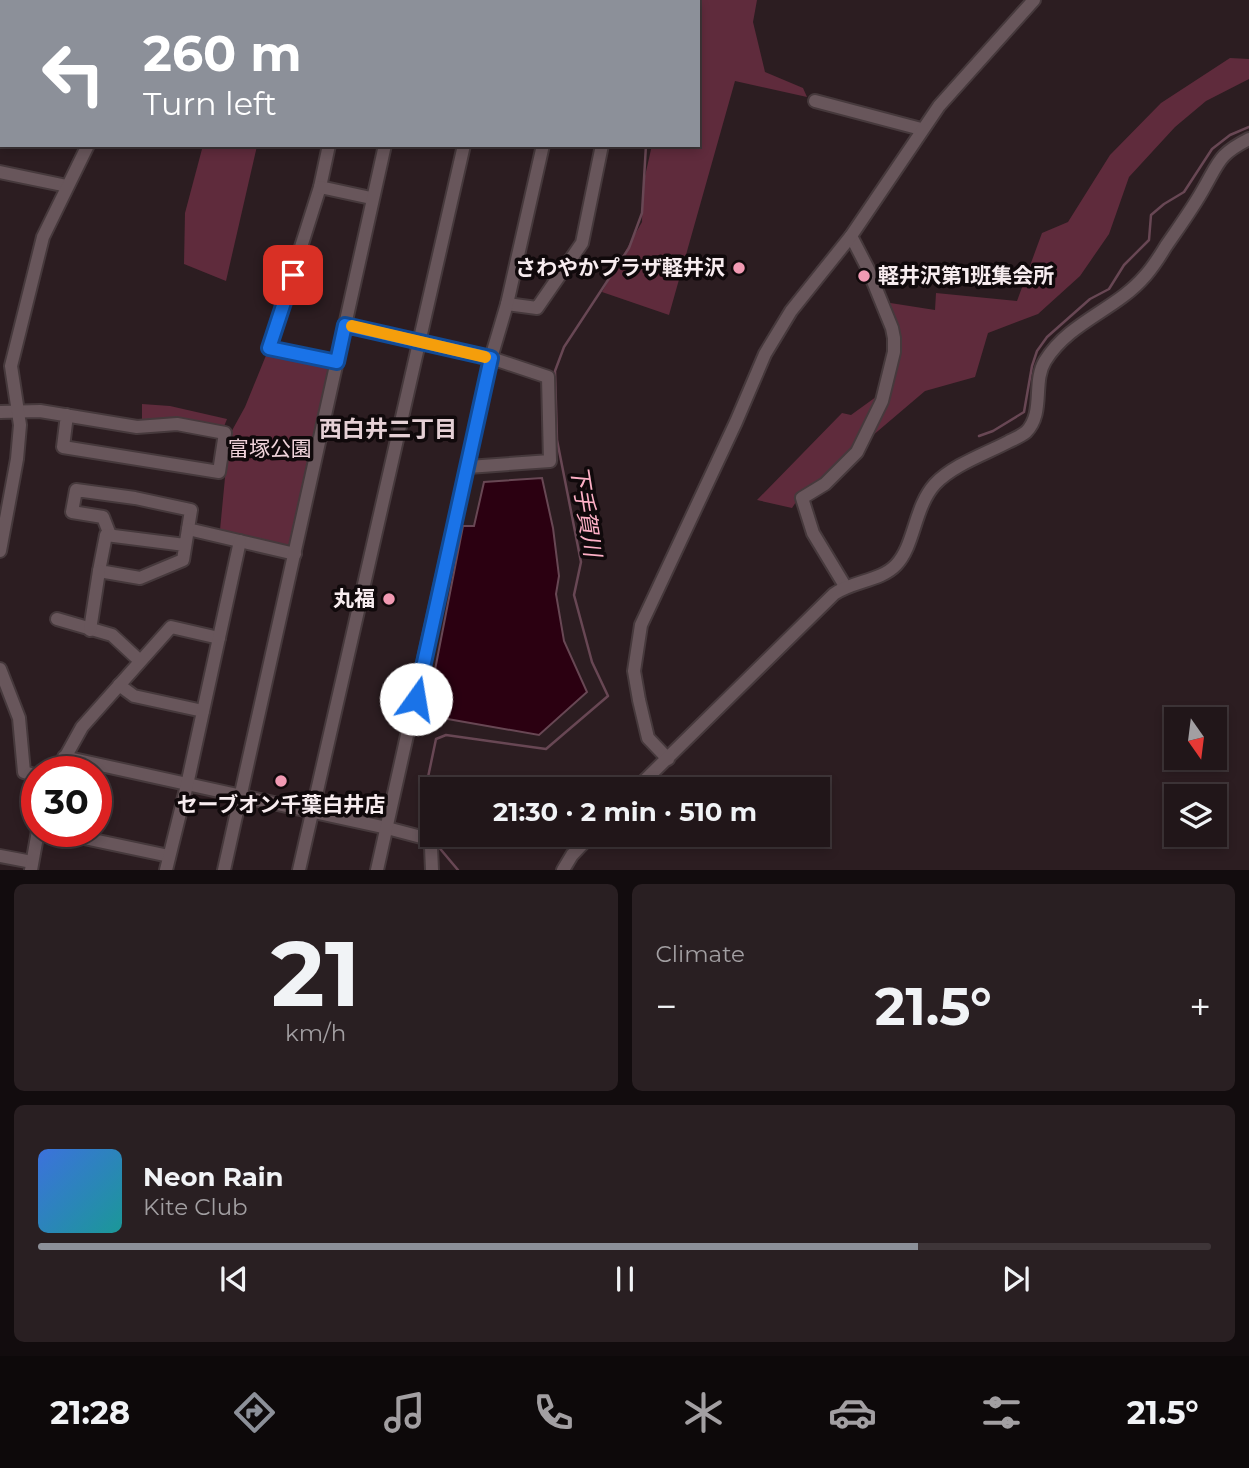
<!DOCTYPE html>
<meta charset="utf-8">
<style>
:root{--surface:#211619;--page:#291f22;--text:#f1f3f6;--muted:#a29fa2;--line:#3e3538;--accent:#8c9099}
body{margin:0;font-family:Montserrat,"Noto Sans JP",sans-serif;background:var(--page);color:var(--text);height:100vh;display:flex;flex-direction:column;font-size:26px;white-space:nowrap}
*{box-sizing:border-box;margin:0}
p{font-size:23px;color:var(--muted)}
.icon{flex:none;width:38px;height:38px;fill:none;stroke:currentColor;stroke-width:2;stroke-linecap:round;stroke-linejoin:round}
.map{position:relative;height:870px;overflow:hidden}
.drawer{display:flex;flex-direction:column;gap:14px;padding:14px;background:#120c0e;flex:1}
.drawer>*{flex:none}
.guide{position:absolute;left:0px;top:0px;width:700px;height:147px;box-shadow:0 4px 10px #0003,0 0 0 2px var(--line);background:#8c9099;color:#fff;overflow:hidden}
.needle{width:46px;rotate:166deg}
.fabs{position:absolute;left:1164px;top:707px;display:grid;gap:14px}
.fabs a{display:grid;place-items:center;width:63px;height:63px;border-radius:0px;background:var(--surface);box-shadow:0 4px 10px #0003,0 0 0 2px var(--line);font-size:35px}
.speed{position:absolute;left:21px;top:756px;display:flex;gap:14px;font-size:35px;font-weight:700;text-align:center}
.speed>*{display:grid;place-content:center;width:91px;height:91px;border-radius:50%;background:var(--surface);box-shadow:0 4px 10px #0003,0 0 0 2px var(--line);line-height:1}
.speed .limit{border:10px solid #d22;background:#fff;color:#111}
.pin{position:absolute;display:grid;place-items:center;width:60px;height:60px;color:#fff;margin:-30px;border-radius:14px;box-shadow:0 4px 10px #0006}
.me{position:absolute;width:77px;margin:-38px;rotate:13deg;stroke-linejoin:round;filter:drop-shadow(0 0 5px #0008)}
.turn{display:flex;align-items:center;gap:24px;height:147px;padding:0 28px;font-size:32px}
.turn .icon{width:91px;height:91px;stroke-width:2.5}
.turn b{display:block;font-size:49px;line-height:60px}
.big{font-size:52px;font-weight:700;line-height:1.1}
.drawer .widget{flex:1;display:flex;flex-direction:column;justify-content:center;gap:10px;min-width:0;padding:0 24px;border-radius:10px;background:var(--page)}
.drawer .dial{align-items:center;gap:0}
.dial b{font-size:91px;line-height:1}
.song{display:flex;align-items:center;gap:21px}
.cover{width:84px;height:84px;border-radius:10px;background:linear-gradient(135deg,hsl(220 70% 55%),hsl(180 70% 35%))}
.played{height:7px;border-radius:4px;background:linear-gradient(90deg,var(--accent) 75%,var(--line) 75%)}
.keys{display:flex;justify-content:space-around;direction:ltr}
.heat{display:flex;justify-content:space-between;align-items:center;font-size:38px;direction:ltr}
.drawer .tiles{flex:1;display:grid;gap:14px;grid-template-columns:1fr 1fr}
.widget:last-child{grid-column:span 2}
.trip{position:absolute;left:420px;top:777px;width:410px;height:70px;border-radius:0px;background:var(--surface);box-shadow:0 4px 10px #0003,0 0 0 2px var(--line);font-weight:700;line-height:70px;text-align:center}
.menu{display:flex;height:112px;justify-content:space-around;align-items:center;background:#0d090a;color:var(--muted)}
.menu .icon{width:49px;height:49px}
.menu .active{color:var(--accent)}
.menu b{font-size:32px;color:var(--text)}
.map>svg:first-child{display:block}
.green{fill:#5f2b3c}
.water{fill:#2b0011;stroke:#684754;stroke-width:2}
.lines{fill:none;stroke-linecap:round;stroke-linejoin:round}
.stream{stroke:#684754;stroke-width:2.5}
.minor-casing{stroke:#46393c;stroke-width:16}
.minor{stroke:#68565b;stroke-width:12}
.route-casing{stroke:#114b97;stroke-width:18}
.route{stroke:#1a73e8;stroke-width:12}
.slow{stroke:#f59e0b;stroke-width:12}
.poi-dot{fill:#f19ab3;stroke:#10090b;stroke-width:2.5}
.labels{text-anchor:middle;stroke-width:7;stroke-linejoin:round;paint-order:stroke}
.poi-label{font-size:21px;font-weight:bold;fill:#f7ecef;stroke:#10090b;text-anchor:end}
.park-label{font-size:21px;fill:#efd3da;stroke:#10090b}
.neighbourhood-label{font-size:23px;font-weight:bold;fill:#e5d0d5;stroke:#10090b}
.water-label{font-size:23px;font-style:italic;fill:#feb0c6;stroke:#10090b}
</style>
<div class="map">
<svg width="1249" height="870" viewBox="0 0 1249 870">
<rect width="100%" height="100%" fill="#2c1d21"/>
<!-- green -->
<g class="green">
<polygon points="0,0 95,0 2,2 2,20"/>
<polygon points="681,0 757,0 753,22 765,72 803,88 807,97 735,81 669,315 602,292 642,222 643,185 652,145 698,145 698,2"/>
<polygon points="1230,58 1249,59 1249,79 1206,101 1175,127 1129,177 1109,234 1080,276 1038,314 988,333 975,377 925,391 798,499 792,508 757,500 842,413 851,415 880,394 899,353 884,302 935,310 936,293 1017,301 1042,233 1068,222 1110,155 1161,103"/>
<polygon points="257,146 226,281 184,264 185,213 202,149"/>
<polygon points="269,348 331,366 293,552 220,530 229,436 245,407"/>
<polygon points="142,404 170,406 227,419 223,429 142,421"/>
</g>
<!-- water -->
<polygon class="water" points="542,478 553,528 559,576 556,594 564,641 587,692 539,735 442,718 427,711 463,526 474,526 484,482"/>
<g class="lines">
<!-- stream -->
<g class="stream">
<polyline points="979,436 993,431 1024,412 1032,366 1037,351 1047,337 1090,299 1109,289 1124,265 1149,240 1151,215 1164,204 1184,192 1212,149 1230,135 1249,127"/>
<polyline points="432,830 423,801 436,739 446,735 546,749 608,696 592,662 574,595 581,562 557,440 555,371 564,347 629,248 642,213 646,145"/>
<polyline points="434,835 437,845 458,870"/>
</g>
<defs>
<g id="minor">
<polyline points="103,2 103,0"/>
<polyline points="166,2 166,0"/>
<polyline points="360,2 360,0"/>
<polyline points="420,2 420,0"/>
<polyline points="498,2 498,0"/>
<polyline points="574,2 575,0"/>
<polyline points="624,2 624,0"/>
<polyline points="674,2 674,0"/>
<polyline points="0,40 2,41"/>
<polyline points="0,91 2,91"/>
<polyline points="815,101 921,129"/>
<polyline points="329,145 320,187 269,348 337,362"/>
<polyline points="0,172 67,186"/>
<polyline points="320,187 371,198"/>
<polyline points="507,304 537,308 582,243 602,145"/>
<polyline points="345,325 491,358 548,377 550,461 468,467"/>
<polyline points="0,412 40,411 137,427 177,424 225,433 219,472 63,447 67,415"/>
<polyline points="110,535 103,517 72,512 76,490 135,498 191,510 188,529 295,554"/>
<polyline points="185,545 106,535 99,571 140,578 183,560 188,529"/>
<polyline points="0,551 17,459 20,425 11,366 43,237 88,145"/>
<polyline points="845,586 813,533 802,498 825,484 857,452 882,401 894,352 894,338 892,328 868,269 851,236"/>
<polyline points="57,619 112,635 140,661"/>
<polyline points="90,630 99,571"/>
<polyline points="0,669 19,718 24,772 37,776"/>
<polyline points="119,685 134,696 203,711"/>
<polyline points="64,757 387,828 425,838 431,847 432,870"/>
<polyline points="668,759 648,738 639,700 634,671 641,625 736,422 765,354 791,311 851,236 939,106 1034,0"/>
<polyline points="57,772 82,727 171,627 219,638"/>
<path d="M636,789L834,594C852,581 881,581 896,565C915,545 914,507 935,484C953,465 985,454 1008,442C1014,439 1021,436 1026,432C1045,413 1032,382 1045,361C1070,321 1116,310 1145,276C1153,267 1160,256 1166,246C1179,227 1193,208 1204,188C1219,162 1219,154 1249,139"/>
<polyline points="51,831 169,856"/>
<polyline points="0,856 32,862"/>
<polyline points="31,870 38,831"/>
<polyline points="166,870 187,785 240,541"/>
<polyline points="224,870 385,145"/>
<polyline points="299,870 464,145"/>
<polyline points="377,870 491,358 507,304 543,145"/>
<polyline points="563,870 572,855 591,835"/>
</g>
</defs>
<!-- minor casing -->
<use href="#minor" class="minor-casing"/>
<!-- minor -->
<use href="#minor" class="minor"/>
</g>
<g class="lines">
<defs>
<polyline id="route" points="293,275 269,348 337,362 345,325 491,358 416,699"/>
</defs>
<!-- route casing -->
<use href="#route" class="route-casing"/>
<!-- route -->
<use href="#route" class="route"/>
<!-- slow -->
<polyline class="slow" points="352,326 485,357"/>
</g>
<!-- markers -->
<g class="poi-dot">
<circle cx="739" cy="268" r="7"/>
<circle cx="864" cy="276" r="7"/>
<circle cx="389" cy="599" r="7"/>
<circle cx="281" cy="781" r="7"/>
</g>
<g class="labels">
<!-- poi labels -->
<g class="poi-label">
<text x="725" y="275">さわやかプラザ軽井沢</text>
<text x="878" y="283" text-anchor="start">軽井沢第1班集会所</text>
<text x="375" y="606">丸福</text>
<text x="281" y="812" text-anchor="middle">セーブオン千葉白井店</text>
</g>
<!-- park labels -->
<g class="park-label">
<text x="270" y="456">富塚公園</text>
</g>
<!-- neighbourhood labels -->
<g class="neighbourhood-label">
<text x="388" y="437">西白井二丁目</text>
</g>
<!-- water labels -->
<g class="water-label">
<text transform="translate(586 511) rotate(81)" y="8">下手賀川</text>
</g>
</g>
</svg>
<div class="fabs">
<a><svg class="needle" viewBox="-14 -14 28 28"><path d="M0-13l5 13h-10z" fill="#e53935"/><path d="M0 13l5-13h-10z" fill="#a29fa2"/></svg></a>
<a><svg class="icon" aria-label="layers" viewBox="0 0 24 24"><path d="M12 4l9 5-9 5-9-5zM3 14l9 5 9-5"/></svg></a>
</div>
<div class="speed"><div class="limit">30</div></div>
<div class="pin" style="left:293px;top:275px;background:#d93025"><svg class="icon" aria-label="arrive" viewBox="0 0 24 24"><path d="M6 21V4h12l-3 4 3 4H6"/></svg></div>
<svg class="me" style="left:416px;top:699px" viewBox="-20 -20 40 40"><circle r="19" fill="#fff"/><path d="M0-13L10 11 0 6-10 11z" fill="#1a73e8"/></svg>
<div class="trip">21:30 · 2 min · 510 m</div>
<div class="guide">
<div class="turn"><svg class="icon" aria-label="left" viewBox="0 0 24 24"><path d="M17 20v-9H6M10 6l-5 5 5 5"/></svg><div><b>260 m</b>Turn left</div></div>
</div>
</div>
<section class="drawer">
<div class="tiles">
<div class="widget dial"><b>21</b><p>km/h</p></div>
<div class="widget"><p>Climate</p>
<div class="heat"><a>−</a><b class="big">21.5°</b><a>+</a></div>
</div>
<div class="widget">
<div class="song"><i class="cover"></i><div><b>Neon Rain</b><p>Kite Club</p></div></div>
<div class="played"></div>
<div class="keys"><svg class="icon" aria-label="previous" viewBox="0 0 24 24"><path d="M18 5L8 12l10 7zM5 5v14"/></svg><svg class="icon" aria-label="pause" viewBox="0 0 24 24"><path d="M8 5v14M16 5v14"/></svg><svg class="icon" aria-label="next" viewBox="0 0 24 24"><path d="M6 5l10 7-10 7zM19 5v14"/></svg></div>
</div>
</div>
</section>
<nav class="menu">
<b>21:28</b>
<svg class="icon active" aria-label="directions" viewBox="0 0 24 24"><path d="M12 3l9 9-9 9-9-9zM9 14v-3h6M13 9l2 2-2 2"/></svg>
<svg class="icon" aria-label="music" viewBox="0 0 24 24"><path d="M9 18V5l10-2v13"/><circle cx="6" cy="18" r="3"/><circle cx="16" cy="16" r="3"/></svg>
<svg class="icon" aria-label="phone" viewBox="0 0 24 24"><path d="M5 4h4l2 5-3 2q2 4 5 5l2-3 5 2v4C11 20 4 13 5 4z"/></svg>
<svg class="icon" aria-label="climate" viewBox="0 0 24 24"><path d="M12 3v18M4 7l16 10M4 17L20 7"/></svg>
<svg class="icon" aria-label="car" viewBox="0 0 24 24"><path d="M5 17H2v-5l4-1 3-4h7l3 4 3 1v5h-3M9 17h6M6 11h13"/><circle cx="7" cy="17" r="2"/><circle cx="17" cy="17" r="2"/></svg>
<svg class="icon" aria-label="filters" viewBox="0 0 24 24"><path d="M4 7h16M4 17h16"/><circle cx="9" cy="7" r="2"/><circle cx="15" cy="17" r="2"/></svg>
<b>21.5°</b>
</nav>
